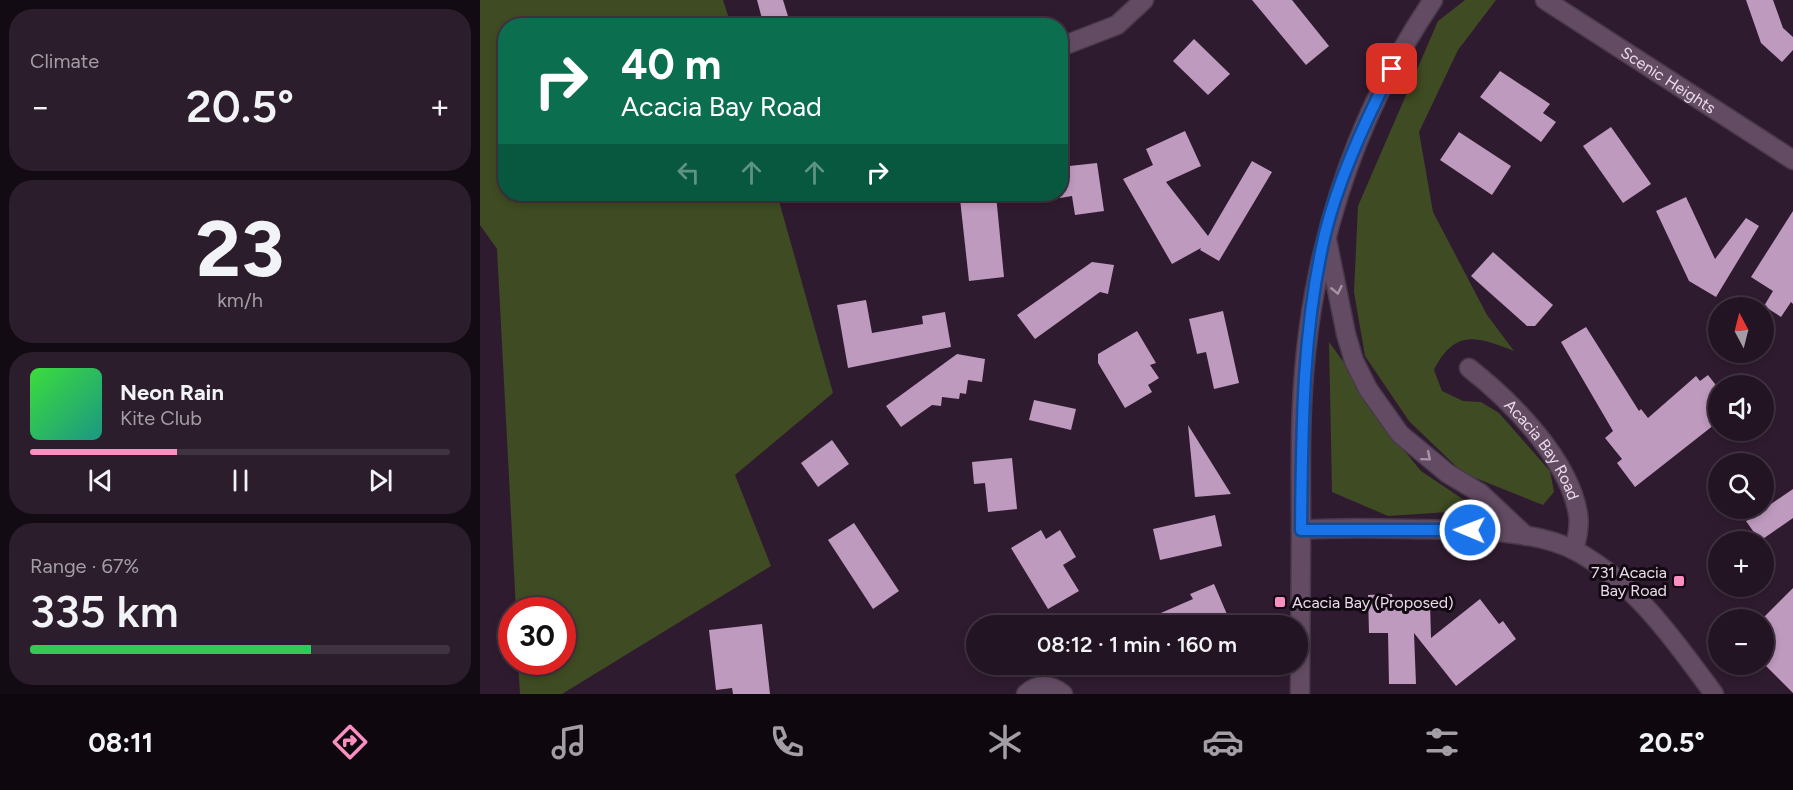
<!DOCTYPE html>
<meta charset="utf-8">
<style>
:root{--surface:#231423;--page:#2b1d2b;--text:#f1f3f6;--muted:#a39ea6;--line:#403341;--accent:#fc8fc1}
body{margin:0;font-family:Figtree,sans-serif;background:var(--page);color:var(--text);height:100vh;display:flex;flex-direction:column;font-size:22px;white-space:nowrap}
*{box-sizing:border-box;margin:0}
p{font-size:20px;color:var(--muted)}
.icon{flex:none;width:33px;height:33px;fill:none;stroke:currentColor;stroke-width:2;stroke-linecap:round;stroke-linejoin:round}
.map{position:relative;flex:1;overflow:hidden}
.sheet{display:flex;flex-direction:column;gap:9px;padding:9px;background:#130b13;width:480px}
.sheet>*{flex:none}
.top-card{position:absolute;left:18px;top:18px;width:570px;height:183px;border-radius:24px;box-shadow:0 3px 9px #0003,0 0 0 2px var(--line);background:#0b6e4f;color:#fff;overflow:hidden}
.needle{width:39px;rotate:353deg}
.controls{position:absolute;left:1228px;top:297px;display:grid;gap:12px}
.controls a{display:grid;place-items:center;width:66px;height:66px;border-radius:50%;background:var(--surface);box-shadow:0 3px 9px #0003,0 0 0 2px var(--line);font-size:30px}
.speed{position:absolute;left:18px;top:597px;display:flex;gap:12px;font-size:30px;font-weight:700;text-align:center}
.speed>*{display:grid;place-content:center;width:78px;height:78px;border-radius:50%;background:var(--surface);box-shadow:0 3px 9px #0003,0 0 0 2px var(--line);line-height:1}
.speed .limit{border:9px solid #d22;background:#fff;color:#111}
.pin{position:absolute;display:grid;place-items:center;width:51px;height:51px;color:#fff;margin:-26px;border-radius:12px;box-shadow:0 3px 9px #0006}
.me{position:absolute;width:66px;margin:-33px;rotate:271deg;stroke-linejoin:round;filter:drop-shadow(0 0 4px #0008)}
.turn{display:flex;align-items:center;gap:21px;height:126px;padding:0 24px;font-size:27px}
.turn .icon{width:78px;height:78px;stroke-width:2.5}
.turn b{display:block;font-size:42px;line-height:51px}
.lanes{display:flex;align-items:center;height:57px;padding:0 24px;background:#0003;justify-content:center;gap:30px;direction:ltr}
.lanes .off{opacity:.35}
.big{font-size:45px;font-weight:600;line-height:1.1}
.sheet .tile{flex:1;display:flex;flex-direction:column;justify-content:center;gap:9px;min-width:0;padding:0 21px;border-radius:24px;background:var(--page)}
.sheet .dial{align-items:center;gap:0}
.dial b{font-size:78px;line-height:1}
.song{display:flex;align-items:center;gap:18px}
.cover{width:72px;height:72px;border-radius:9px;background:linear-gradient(135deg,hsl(120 70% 55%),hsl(170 70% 35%))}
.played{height:6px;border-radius:3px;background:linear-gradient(90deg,var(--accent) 35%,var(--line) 35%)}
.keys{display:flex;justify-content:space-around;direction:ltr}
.heat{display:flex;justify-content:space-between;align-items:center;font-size:33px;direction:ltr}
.charge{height:9px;border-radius:4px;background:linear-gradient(90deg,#34c759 67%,var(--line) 0)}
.trip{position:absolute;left:486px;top:615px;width:342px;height:60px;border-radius:30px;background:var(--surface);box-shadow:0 3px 9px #0003,0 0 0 2px var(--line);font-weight:600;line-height:60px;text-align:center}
.tabs{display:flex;height:96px;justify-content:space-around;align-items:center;background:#0e080e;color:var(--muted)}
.tabs .icon{width:42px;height:42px}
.tabs .current{color:var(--accent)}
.tabs b{font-size:27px;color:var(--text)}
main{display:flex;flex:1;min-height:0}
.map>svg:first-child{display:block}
.green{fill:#3f4b22}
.building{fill:#be9abe}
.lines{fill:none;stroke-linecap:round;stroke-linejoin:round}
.street-casing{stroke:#49394a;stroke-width:21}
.secondary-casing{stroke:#49394a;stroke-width:21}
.street{stroke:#634c63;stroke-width:18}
.secondary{stroke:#634c63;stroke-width:18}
.oneway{stroke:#a694a6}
.route-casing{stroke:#114b97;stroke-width:15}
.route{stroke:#1a73e8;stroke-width:10}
.poi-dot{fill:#fc8fc1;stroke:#120912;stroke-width:2}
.labels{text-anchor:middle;stroke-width:6;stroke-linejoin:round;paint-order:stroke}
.street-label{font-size:16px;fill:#eadcea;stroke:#120912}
.poi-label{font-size:16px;fill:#eadcea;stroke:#120912;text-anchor:end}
</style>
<main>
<section class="sheet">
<div class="tile"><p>Climate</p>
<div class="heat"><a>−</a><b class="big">20.5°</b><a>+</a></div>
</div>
<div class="tile dial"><b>23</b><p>km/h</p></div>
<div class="tile">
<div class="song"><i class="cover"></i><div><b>Neon Rain</b><p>Kite Club</p></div></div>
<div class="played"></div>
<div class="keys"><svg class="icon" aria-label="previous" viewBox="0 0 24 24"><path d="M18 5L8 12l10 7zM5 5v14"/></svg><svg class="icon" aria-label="pause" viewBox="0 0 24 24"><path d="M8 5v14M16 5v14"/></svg><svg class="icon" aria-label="next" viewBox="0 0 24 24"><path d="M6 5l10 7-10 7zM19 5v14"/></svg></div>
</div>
<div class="tile"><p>Range · 67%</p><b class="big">335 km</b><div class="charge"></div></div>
</section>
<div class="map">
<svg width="1313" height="694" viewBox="0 0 1313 694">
<rect width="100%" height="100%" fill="#2f1b2f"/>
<!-- green -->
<g class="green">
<polygon points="0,0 243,0 251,25 26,26 26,194 297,194 353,393 255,475 291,566 82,694 40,694 38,662 82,662 82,610 36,610 17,249 0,225"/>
<path d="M985,0H1016L978,50L939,132L953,212L1007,315L1034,351C998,337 975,328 954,370L962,391L983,401L1001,402L1019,413L1070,471L1074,492L1063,505L983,473L929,421L885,356L874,292L878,206L958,21Z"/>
<polygon points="849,342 870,371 886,404 941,471 999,510 908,516 852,492"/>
</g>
<!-- building -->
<g class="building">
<polygon points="277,0 303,0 311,26 284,26"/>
<polygon points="772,0 812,0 849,46 826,65"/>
<polygon points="1266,0 1293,0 1303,28 1313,37 1313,50 1302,62 1281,43"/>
<polygon points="714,39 750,74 728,95 693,61"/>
<polygon points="1020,71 1070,104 1063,113 1076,122 1061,142 1000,97"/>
<polygon points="1131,127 1171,184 1143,203 1103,146"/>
<polygon points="705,131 721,166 686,182 728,236 772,161 792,172 739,261 720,250 721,248 692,264 643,179 673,165 666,149"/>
<polygon points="979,132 1031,166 1012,195 960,160"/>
<polygon points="617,163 624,211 595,215 592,196 580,198 580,167"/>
<polygon points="516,195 524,277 489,281 480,199"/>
<polygon points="1206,197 1235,259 1266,218 1279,226 1236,297 1209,281 1176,211"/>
<polygon points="1313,211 1313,304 1311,302 1301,317 1284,306 1293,291 1271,277"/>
<polygon points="1013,252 1073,305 1055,326 1047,326 991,276"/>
<polygon points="612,262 634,265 628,294 620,292 555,339 537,315"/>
<polygon points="386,300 392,333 443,324 442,316 465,312 471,347 368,368 357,305"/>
<polygon points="743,311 759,383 734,389 726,352 717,354 709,319"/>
<polygon points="1106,327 1159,411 1161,409 1168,418 1216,376 1220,381 1228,375 1239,389 1239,421 1155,487 1137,463 1142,459 1125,438 1133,431 1081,342"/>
<polygon points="657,331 676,363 670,365 679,378 668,385 672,392 645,408 618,363 618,354"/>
<polygon points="477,354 505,359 502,382 488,380 486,394 480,393 479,399 462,397 461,406 452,405 421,427 406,406"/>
<polygon points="554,400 596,409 591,430 549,420"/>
<polygon points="708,425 751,494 715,497"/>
<polygon points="352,440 369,464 338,487 321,463"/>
<polygon points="532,458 537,509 508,512 505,483 494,484 492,462"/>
<polygon points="1313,489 1313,518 1280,541 1266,521"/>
<polygon points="735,515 742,546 680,560 673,529"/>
<polygon points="374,523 419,591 393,609 348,540"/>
<polygon points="561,530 566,539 580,530 596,557 583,565 599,591 568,609 531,548"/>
<polygon points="734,584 752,626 651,626 713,599 710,594"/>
<polygon points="1313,588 1313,693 1284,664 1284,617"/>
<polygon points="912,594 913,604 950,603 951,638 1000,599 1019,624 1023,621 1036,639 976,686 934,633 936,684 909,684 908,633 889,633 888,595"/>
<polygon points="282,624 290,694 253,694 252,688 236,690 229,630"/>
</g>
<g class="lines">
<defs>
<g id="street">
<path id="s1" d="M1065,0L1313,160"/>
<polyline points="580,47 637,25 664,0"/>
<path id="s2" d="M989,368C1031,401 1089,459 1098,514C1100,526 1097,538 1094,550"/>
<path d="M546,694C558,683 571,684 583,694"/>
<path d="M820,694L821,530C857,527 894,528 930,529C980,530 1052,528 1096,551C1155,583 1195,641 1234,694"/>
</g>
<g id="secondary">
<polyline points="847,240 866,334 874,361 888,389 920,434 967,473 1000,493 1046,536"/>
<path d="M821,530C821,489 820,447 822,406C828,261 871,121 953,0"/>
</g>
</defs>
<!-- street casing -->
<use href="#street" class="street-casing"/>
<!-- secondary casing -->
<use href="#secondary" class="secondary-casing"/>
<!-- street -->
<use href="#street" class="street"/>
<!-- secondary -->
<use href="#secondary" class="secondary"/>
</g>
<!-- one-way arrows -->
<defs><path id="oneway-chevron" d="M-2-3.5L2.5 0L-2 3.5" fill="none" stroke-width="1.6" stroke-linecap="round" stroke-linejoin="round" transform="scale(1.5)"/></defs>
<g class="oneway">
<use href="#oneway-chevron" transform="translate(857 290) rotate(78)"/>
<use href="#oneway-chevron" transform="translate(947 457) rotate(40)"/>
</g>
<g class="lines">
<defs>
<path id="route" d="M912,69C885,121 859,177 845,234C822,331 822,430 821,530H990"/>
</defs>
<!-- route casing -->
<use href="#route" class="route-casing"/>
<!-- route -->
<use href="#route" class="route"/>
</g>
<!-- markers -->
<g class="poi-dot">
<rect x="1193" y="575" width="12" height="12" rx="3"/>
<rect x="794" y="596" width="12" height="12" rx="3"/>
</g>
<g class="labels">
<!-- street labels -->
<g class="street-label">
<text dy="6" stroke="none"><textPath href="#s1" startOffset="147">Scenic Heights</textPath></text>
<text dy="6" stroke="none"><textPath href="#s2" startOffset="111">Acacia Bay Road</textPath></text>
</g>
<!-- poi labels -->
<g class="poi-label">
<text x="1187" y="578">731 Acacia<tspan x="1187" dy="18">Bay Road</tspan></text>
<text x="812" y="608" text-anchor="start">Acacia Bay (Proposed)</text>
</g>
</g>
</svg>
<div class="controls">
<a><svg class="needle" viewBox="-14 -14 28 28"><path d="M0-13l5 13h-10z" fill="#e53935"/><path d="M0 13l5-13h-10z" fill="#a39ea6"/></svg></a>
<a><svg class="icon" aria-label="sound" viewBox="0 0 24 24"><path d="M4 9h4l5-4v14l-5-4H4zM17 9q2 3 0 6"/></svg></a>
<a><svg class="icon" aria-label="search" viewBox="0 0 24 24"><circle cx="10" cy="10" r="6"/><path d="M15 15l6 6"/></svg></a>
<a>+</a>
<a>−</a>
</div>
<div class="speed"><div class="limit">30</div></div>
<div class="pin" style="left:912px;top:69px;background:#d93025"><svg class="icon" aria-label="arrive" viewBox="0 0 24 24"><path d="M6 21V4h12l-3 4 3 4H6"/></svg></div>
<svg class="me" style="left:990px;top:530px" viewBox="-20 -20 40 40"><circle r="17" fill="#1a73e8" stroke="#fff" stroke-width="3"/><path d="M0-11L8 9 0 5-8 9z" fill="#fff"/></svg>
<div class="trip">08:12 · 1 min · 160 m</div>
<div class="top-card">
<div class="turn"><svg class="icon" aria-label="right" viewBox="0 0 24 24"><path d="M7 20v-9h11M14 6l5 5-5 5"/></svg><div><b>40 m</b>Acacia Bay Road</div></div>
<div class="lanes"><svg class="icon off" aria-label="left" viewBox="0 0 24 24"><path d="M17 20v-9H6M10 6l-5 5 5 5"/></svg><svg class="icon off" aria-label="ahead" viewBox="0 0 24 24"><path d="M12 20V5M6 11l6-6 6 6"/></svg><svg class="icon off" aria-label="ahead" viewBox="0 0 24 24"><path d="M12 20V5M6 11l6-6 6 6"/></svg><svg class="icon" aria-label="right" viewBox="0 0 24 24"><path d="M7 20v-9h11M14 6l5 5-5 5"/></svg></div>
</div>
</div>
</main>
<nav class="tabs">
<b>08:11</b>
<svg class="icon current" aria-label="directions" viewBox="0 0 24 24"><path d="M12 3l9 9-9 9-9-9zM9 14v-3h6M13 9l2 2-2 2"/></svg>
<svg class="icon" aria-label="music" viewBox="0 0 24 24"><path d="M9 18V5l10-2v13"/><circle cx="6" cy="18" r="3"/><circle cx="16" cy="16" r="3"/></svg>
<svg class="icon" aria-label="phone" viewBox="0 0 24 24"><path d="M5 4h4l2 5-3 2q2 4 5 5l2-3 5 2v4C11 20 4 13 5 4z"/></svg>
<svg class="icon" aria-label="climate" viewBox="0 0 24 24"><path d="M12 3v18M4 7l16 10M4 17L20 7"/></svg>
<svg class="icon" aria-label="car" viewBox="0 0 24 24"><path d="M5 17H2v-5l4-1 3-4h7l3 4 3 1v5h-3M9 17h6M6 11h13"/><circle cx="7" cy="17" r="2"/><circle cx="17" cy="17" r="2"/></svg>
<svg class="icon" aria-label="filters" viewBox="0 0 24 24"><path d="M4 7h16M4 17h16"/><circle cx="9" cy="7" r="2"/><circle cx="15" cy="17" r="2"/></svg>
<b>20.5°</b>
</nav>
